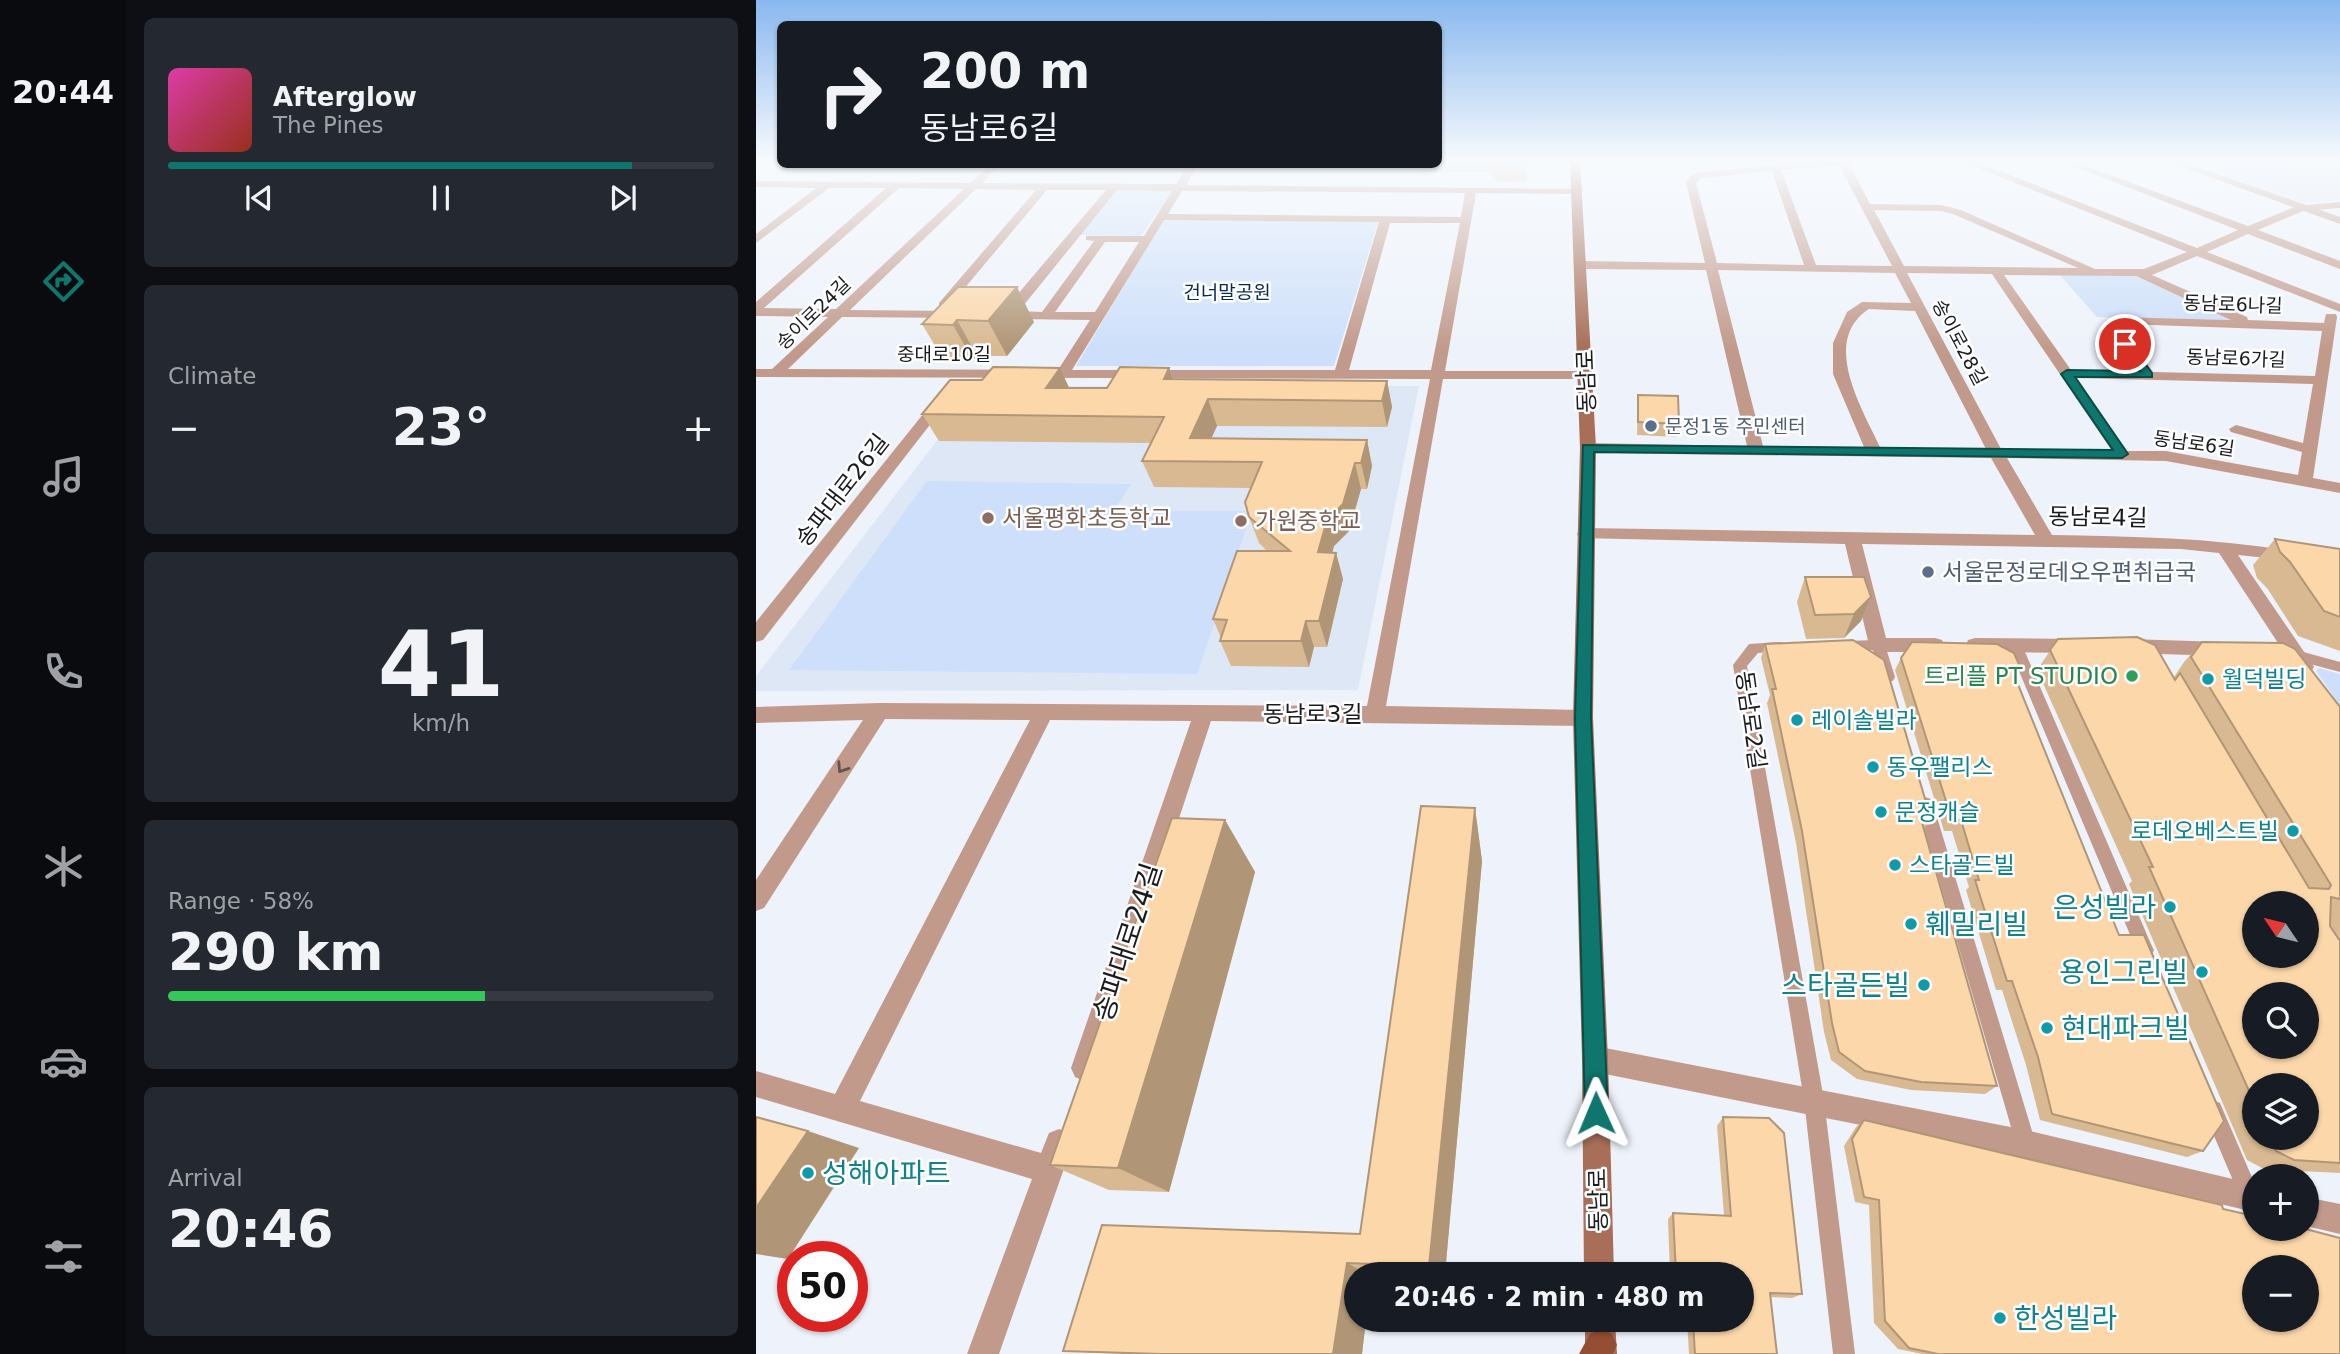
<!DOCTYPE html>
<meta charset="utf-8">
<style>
:root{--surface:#171b24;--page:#242831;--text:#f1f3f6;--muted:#9ea1a6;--line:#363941;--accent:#0f766e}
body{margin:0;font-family:"DejaVu Sans","Noto Sans KR",sans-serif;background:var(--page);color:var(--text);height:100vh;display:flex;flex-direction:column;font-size:26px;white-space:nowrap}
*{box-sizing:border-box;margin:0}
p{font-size:23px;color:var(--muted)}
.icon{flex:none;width:38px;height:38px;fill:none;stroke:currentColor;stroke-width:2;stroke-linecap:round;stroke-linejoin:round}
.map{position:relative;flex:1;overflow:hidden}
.side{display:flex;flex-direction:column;gap:18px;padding:18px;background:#0d0f14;width:630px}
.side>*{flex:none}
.banner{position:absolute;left:21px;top:21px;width:665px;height:147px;border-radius:10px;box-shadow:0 2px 5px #0004;background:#171b24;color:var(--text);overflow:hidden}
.needle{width:46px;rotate:305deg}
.tools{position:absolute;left:1486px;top:891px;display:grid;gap:14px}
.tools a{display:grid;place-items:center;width:77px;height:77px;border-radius:50%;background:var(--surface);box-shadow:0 2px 5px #0004;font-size:35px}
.speed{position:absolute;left:21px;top:1241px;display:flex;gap:14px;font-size:35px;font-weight:700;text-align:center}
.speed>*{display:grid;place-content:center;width:91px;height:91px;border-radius:50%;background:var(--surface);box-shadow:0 2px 5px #0004;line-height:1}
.speed .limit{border:10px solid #d22;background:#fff;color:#111}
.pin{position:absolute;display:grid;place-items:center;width:60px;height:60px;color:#fff;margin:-30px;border:4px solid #fff;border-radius:50%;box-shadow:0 2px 7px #0007}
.me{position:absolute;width:77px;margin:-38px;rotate:359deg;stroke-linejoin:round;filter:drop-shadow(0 0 5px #0008)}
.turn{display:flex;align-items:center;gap:24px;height:147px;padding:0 28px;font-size:32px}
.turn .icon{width:91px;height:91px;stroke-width:2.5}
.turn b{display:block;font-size:49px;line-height:60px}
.big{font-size:52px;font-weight:700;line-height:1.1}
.side .widget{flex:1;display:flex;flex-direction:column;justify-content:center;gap:10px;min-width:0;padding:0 24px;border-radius:10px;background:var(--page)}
.side .dial{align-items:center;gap:0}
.dial b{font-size:91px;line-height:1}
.song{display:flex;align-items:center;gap:21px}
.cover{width:84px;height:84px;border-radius:10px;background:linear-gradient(135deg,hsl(320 70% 55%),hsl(10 70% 35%))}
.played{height:7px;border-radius:4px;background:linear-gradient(90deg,var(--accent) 85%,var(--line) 85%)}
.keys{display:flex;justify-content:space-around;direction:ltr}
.heat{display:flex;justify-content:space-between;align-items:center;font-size:38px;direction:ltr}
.charge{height:10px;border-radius:5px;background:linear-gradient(90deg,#34c759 58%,var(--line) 0)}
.trip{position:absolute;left:588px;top:1262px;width:410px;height:70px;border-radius:35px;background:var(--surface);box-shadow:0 2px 5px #0004;font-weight:700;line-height:70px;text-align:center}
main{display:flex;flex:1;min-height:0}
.tab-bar{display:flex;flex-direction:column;width:126px;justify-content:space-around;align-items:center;background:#090b0e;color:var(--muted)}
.tab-bar .icon{width:49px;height:49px}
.tab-bar .current{color:var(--accent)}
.tab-bar b{font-size:32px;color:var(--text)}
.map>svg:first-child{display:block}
.built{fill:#dee7f6}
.green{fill:#cddffa}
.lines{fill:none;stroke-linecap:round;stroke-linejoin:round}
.service{fill:#c29a8b;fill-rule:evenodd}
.minor{fill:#c29a8b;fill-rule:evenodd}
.tertiary{fill:#c29a8b;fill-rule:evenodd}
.secondary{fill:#a86e58;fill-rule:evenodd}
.primary{fill:#934e33;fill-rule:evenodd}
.wall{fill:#d9b992;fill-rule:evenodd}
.shaded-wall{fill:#b09677}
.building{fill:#fcd7aa;stroke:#b09677;stroke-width:2;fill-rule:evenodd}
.oneway{stroke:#65544f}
.route{fill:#0f766e;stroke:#0a4d48;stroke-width:2}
.service-dot{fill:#5c6f8a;stroke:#fff;stroke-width:2.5}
.education-dot{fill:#8d6e63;stroke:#fff;stroke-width:2.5}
.leisure-dot{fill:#2e9e5b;stroke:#fff;stroke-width:2.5}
.culture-dot{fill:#0f9aa8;stroke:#fff;stroke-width:2.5}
.labels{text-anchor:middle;stroke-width:5;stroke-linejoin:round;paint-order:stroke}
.far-park-label{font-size:19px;fill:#0a2855;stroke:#fff}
.far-street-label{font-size:19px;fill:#191b1e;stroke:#fff}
.far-service-label{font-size:19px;fill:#4e5e75;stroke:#fff;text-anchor:start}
.street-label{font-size:23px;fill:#191b1e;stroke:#fff}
.education-label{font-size:23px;fill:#785e54;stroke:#fff;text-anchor:start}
.service-label{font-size:23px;fill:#4e5e75;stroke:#fff;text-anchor:start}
.leisure-label{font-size:23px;fill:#27864d;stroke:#fff;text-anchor:end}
.culture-label{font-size:23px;fill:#0d838f;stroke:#fff;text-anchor:start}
.near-culture-label{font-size:28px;fill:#0d838f;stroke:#fff;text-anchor:start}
.near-street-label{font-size:28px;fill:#191b1e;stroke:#fff}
</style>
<main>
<nav class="tab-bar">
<b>20:44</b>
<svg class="icon current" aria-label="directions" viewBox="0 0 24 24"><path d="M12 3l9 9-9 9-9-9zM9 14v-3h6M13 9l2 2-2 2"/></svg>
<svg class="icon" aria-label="music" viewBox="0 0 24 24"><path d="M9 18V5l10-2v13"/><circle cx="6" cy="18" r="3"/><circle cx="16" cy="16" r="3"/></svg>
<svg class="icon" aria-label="phone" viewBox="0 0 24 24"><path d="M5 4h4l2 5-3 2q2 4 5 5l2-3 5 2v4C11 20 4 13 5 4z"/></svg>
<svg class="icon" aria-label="climate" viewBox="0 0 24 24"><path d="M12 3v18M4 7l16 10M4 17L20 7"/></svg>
<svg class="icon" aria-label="car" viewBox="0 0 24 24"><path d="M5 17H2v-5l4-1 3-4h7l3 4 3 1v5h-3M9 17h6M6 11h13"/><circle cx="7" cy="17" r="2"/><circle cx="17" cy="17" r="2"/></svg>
<svg class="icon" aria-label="filters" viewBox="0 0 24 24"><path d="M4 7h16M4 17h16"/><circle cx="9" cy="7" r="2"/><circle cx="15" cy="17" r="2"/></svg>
</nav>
<section class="side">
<div class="widget">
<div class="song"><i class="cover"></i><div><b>Afterglow</b><p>The Pines</p></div></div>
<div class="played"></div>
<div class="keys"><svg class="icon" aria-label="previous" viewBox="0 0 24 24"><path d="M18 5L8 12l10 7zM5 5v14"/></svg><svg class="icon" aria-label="pause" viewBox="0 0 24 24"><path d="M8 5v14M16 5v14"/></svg><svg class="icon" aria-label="next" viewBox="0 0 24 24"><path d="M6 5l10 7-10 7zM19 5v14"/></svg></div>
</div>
<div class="widget"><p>Climate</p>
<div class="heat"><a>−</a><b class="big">23°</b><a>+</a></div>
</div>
<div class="widget dial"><b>41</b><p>km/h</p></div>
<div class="widget"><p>Range · 58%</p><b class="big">290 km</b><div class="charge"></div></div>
<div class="widget"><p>Arrival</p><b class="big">20:46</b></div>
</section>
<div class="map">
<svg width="1584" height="1354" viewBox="0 0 1584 1354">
<rect width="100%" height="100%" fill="#eef3fb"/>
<!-- built -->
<g class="built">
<polygon points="1423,160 1584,160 1584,200 1546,203"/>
<polygon points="223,386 663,386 602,690 0,691 0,676"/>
</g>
<!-- green -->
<g class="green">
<polygon points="359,189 417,190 385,236 322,235"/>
<polygon points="408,218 622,222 578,366 320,366"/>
<polygon points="1303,274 1374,274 1477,320 1341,317"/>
<polygon points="171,481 375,484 358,511 496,511 441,674 33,670"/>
<polygon points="1563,668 1584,674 1584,706 1560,671"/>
</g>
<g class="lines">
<!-- service -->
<g class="service">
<polygon points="1122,640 1129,645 1139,677 1137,681 1127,681 1125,677 1117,650 1088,651 1081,646 1088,641"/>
<polygon points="1259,640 1266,645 1395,944 1398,950 1395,956 1389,959 1383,956 1252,645"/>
<polygon points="1026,642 1033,647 1031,651 1002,653 991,666 1068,1100 1099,1354 1077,1354 1048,1100 977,665 993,644"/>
<polygon points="1540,650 1584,662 1584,672 1535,659 1533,655"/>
<polygon points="1169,797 1175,799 1177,804 1280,1144 1277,1151 1270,1154 1263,1151 1260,1144 1161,804 1163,799"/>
<polygon points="1457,1100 1464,1103 1498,1182 1498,1206 1494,1207 1487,1204 1447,1110 1450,1103"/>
</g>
<!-- minor -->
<g class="minor">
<path d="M1073,160H1107L1093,164L1114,204L1185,205L1205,210L1339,269H1388L1431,252L1202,160H1215L1441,248L1482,230L1301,160H1314L1492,226L1541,206L1584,202V208L1547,211L1502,230L1584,261V269L1492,234L1451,252L1584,304V312L1441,256L1396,275L1491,317L1492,320L1568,323L1570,314H1580L1581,317L1557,478L1584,483V493L1410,461L1251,458L1296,535C1394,537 1488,538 1584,561V573L1530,560L1482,555L1555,662L1558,667L1555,672L1548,674L1541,672L1463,553L1425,549L1106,544L1130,638H1179L1186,640L1188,645L1186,650L1179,652H1122L1115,650L1113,645L1089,544L823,538L821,534L823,530L829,528L1279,535L1235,458L832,453L824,448L832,443L991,446L950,270L825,269L819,265L825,261L949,263L930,182L938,173ZM1083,165L1136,266L1060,265L1025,170ZM1016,171L1048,265L961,263L940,183L945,178ZM1118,210L1185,211L1197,214L1322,268L1148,266ZM962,270L1139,273L1155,303L1106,302L1091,312L1077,343V374L1108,447L1007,446ZM1151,273L1236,274L1356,451L1245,449ZM1248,275L1380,276L1475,320L1358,317L1352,329L1382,372L1315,370ZM1113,309L1159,311L1230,449L1124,447C1106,408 1064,341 1113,309ZM1367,324L1566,331L1559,376L1397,372L1365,329ZM1321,378L1557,384L1547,443L1480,425L1473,429L1475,432L1546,452L1542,475L1410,451H1371Z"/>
<path d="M234,164H245L226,183L420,184L433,164H443L430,185L826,189L827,191L822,194L720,193L689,371H830L837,375L830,379H687L630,706L827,710L834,712L837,718L834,724L827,726L455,721L341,1068L337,1077L328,1081L319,1077L315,1068L435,721L294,720L104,1101L285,1153L293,1133L303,1129L313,1133L317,1143L243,1354H211L276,1179L0,1097V1071L79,1094L274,720L129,719L8,908L0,911V880L107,720L0,723V707L123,703L611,706L674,379L0,377V369H16L72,317L0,316V302L130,188H73L0,243V234L60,188L0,187V181L214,183ZM143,188L208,189L80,309L8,308ZM220,189L280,190L183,303V309H191L291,190H350L244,315L250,319L334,320L302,370L32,369L86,317L206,318V312L202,311L94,310ZM361,190L416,191L388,236H330V240L338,241L286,312L263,311ZM426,191L709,193L705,217L412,214ZM408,220L623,222L579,370H316ZM634,223H704L675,370H593ZM349,242H383L339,312H299Z"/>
<polygon points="185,397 192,401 190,404 7,640 0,642 0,622 180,398"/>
<polygon points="1219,638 1322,639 1329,641 1331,646 1329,651 1322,653 1219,652 1212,650 1210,645 1212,640"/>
<polygon points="1373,639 1466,642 1473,644 1475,649 1473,654 1466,656 1373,653 1366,651 1364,646 1366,641"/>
<polygon points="839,1046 1270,1130 1498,1184 1498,1212 1270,1158 839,1072 830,1068 826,1059 830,1050"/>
<polygon points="1550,1197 1584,1204 1584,1234 1550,1226"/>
</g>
<!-- tertiary -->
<polygon class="tertiary" points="1407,160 1421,160 1584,217 1584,224"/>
<!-- secondary -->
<g class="secondary">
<polygon points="814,160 824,160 840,448 837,718 852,1059 858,1274 828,1274 826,1059 817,718 824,448"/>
<polygon points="829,1320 859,1320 861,1354 829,1354"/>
</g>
<!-- primary -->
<polygon class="primary" points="845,1329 856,1334 861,1345 857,1354 823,1354 834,1334"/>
</g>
<!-- wall -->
<g class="wall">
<polygon points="682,160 770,160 771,181 742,182 735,172 663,172 662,164 682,164"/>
<polygon points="202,287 278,322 251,356 221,356 217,360 187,359 166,324"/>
<polygon points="413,368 418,379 631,381 636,407 631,427 461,426 455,438 611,440 616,466 611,489 605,489 593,531 578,546 576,553 580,553 587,579 571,647 558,647 553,667 475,666 464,641 465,638 457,619 511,551 503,543 493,517 495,488 398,487 386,461 395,443 183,441 166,414 314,388 351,388"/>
<polygon points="882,395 923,424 921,437 881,435"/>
<polygon points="1519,539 1584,549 1584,651 1542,636 1511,588 1501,578 1497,565"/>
<polygon points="1049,577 1115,597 1105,621 1088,638 1050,639 1041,602"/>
<path d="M1302,639L1418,677L1428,662L1446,642L1584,707V1173L1508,1169L1491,1160L1373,884L1376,881L1281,670ZM1498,1085L1550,1138H1498Z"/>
<polygon points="1009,644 1175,819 1168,829 1241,1086 1229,1094 1155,1090 1101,1079 1075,1060 1068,1032 1040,843 1011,703 1014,695 1005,658"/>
<polygon points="1145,658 1265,669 1260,677 1447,1151 1431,1157 1284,1120 1270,1065 1246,990 1240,990 1210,890 1213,887 1196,831 1188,831 1139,670"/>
<polygon points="719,808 726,861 689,1274 600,1274 600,1320 610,1320 606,1354 372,1354 307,1351 604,1234"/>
<polygon points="469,820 499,872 413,1192 353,1190 294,1165"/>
<polygon points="967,1117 1046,1294 1036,1298 1014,1297 1021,1354 933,1354 931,1320 985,1320 985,1274 914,1274 912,1219 917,1213 968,1215 961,1126"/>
<polygon points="1108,1120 1467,1209 1584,1354 1166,1354 1142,1349 1118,1323 1113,1205 1099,1202 1088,1146 1100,1127"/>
</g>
<!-- shaded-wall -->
<g class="shaded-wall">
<polygon points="261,287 278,322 251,356 232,321"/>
<polygon points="201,320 221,356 217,360 197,325"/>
<polygon points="304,368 316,394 290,388"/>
<polygon points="413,368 423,394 408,379"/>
<polygon points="631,381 636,407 631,427 626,401"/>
<polygon points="452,399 461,426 445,461 434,438"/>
<polygon points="611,440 616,466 611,489 605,463"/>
<polygon points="599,463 605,489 593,531 578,546 569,579 562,552 571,520"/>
<polygon points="580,553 587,579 571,647 563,621"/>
<polygon points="1115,597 1105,621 1088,638 1098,614"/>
<polygon points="550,621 558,647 553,667 545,641"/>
<polygon points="1265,669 1257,681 1257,672"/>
<polygon points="719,808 726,861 689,1274 682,1274 673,1266"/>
<polygon points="469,820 499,872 413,1192 362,1168"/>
<polygon points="52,1131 103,1148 32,1259 0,1254 0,1208"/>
<polygon points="591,1263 611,1274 600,1274 600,1320 610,1320 606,1354 577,1354"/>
</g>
<!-- building -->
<g class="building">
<polygon points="202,287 261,287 232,321 201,320 197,325 166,324"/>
<polygon points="237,367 304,368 290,388 351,388 364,367 413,368 408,379 631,381 626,401 452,399 434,438 611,440 605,463 599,463 587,504 571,520 562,552 580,553 563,621 550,621 545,641 464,641 471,620 457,619 481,551 534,551 493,517 489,502 506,462 386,461 408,417 166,414 194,380 226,380"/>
<polygon points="882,395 922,396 923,424 882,422"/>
<polygon points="1519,539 1584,549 1584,617 1568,611 1534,562 1524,552"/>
<polygon points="1049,577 1108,577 1115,597 1098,614 1059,615"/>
<path d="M1381,637L1399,645L1419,680L1424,673L1553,888L1573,889L1575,885L1435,657L1446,642L1527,643L1539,649L1584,707V899L1575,897L1574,926L1584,941V1163L1538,1160L1520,1151L1514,1138H1550V1085H1498V1102L1393,867H1397L1294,650L1302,639ZM1498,903H1550V956H1498ZM1498,994H1550V1046H1498Z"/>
<polygon points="1097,640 1128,660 1175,819 1165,819 1241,1086 1165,1082 1109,1071 1083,1052 1076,1023 1046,831 1016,689 1020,689 1009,644"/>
<polygon points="1156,642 1241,644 1258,653 1265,669 1257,672 1363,935 1388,935 1468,1121 1447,1151 1296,1114 1282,1057 1256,981 1251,981 1219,880 1223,880 1205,820 1196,820 1145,658"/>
<polygon points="665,806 719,808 673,1266 591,1263 577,1354 405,1354 307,1351 346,1225 604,1234"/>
<polygon points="416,818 469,820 362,1168 294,1165"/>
<polygon points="0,1117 52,1131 0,1208"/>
<polygon points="967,1117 1013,1118 1028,1133 1046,1294 1014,1293 1021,1354 939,1354 937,1320 985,1320 985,1274 920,1274 917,1213 975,1216"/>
<path d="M1108,1120L1466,1205L1467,1209L1498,1216V1228H1546L1584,1238V1354H1182L1153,1348L1129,1321L1123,1200L1108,1197L1096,1139ZM1498,1267H1550V1320H1498Z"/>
</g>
<!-- one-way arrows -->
<defs><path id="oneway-chevron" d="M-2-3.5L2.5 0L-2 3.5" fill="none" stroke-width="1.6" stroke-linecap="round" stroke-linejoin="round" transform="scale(1.75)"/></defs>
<use class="oneway" href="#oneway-chevron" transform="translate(86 768) rotate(123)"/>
<!-- sky -->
<linearGradient id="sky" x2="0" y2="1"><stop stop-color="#89b8ef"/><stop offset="0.46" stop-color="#f7fafd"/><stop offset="1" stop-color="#f7fafd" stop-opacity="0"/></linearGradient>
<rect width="1584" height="349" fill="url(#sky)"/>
<!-- route -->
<polygon class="route" points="1369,341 1373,342 1396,373 1396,377 1319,377 1372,454 1366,458 838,452 835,718 852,1113 848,1121 840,1124 832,1121 829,1113 819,718 827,445 1357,450 1305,374 1311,370 1384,371 1364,344"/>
<!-- markers -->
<g class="service-dot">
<circle cx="895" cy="426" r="7"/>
<circle cx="1172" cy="572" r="7"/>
</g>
<g class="education-dot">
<circle cx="232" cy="518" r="7"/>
<circle cx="485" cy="521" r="7"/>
</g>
<circle class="leisure-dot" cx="1376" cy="676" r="7"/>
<g class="culture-dot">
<circle cx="1452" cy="679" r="7"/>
<circle cx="1041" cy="720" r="7"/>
<circle cx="1117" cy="767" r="7"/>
<circle cx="1125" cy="812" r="7"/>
<circle cx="1537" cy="831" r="7"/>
<circle cx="1139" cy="865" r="7"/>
<circle cx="1414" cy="907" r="7"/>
<circle cx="1155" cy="924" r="7"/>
<circle cx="1446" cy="972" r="7"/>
<circle cx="1168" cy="985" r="7"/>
<circle cx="1291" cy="1028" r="7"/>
<circle cx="52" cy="1173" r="7"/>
<circle cx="1244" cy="1318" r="7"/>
</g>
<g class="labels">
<!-- far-park labels -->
<g class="far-park-label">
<text x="471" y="299">건너말공원</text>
</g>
<!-- far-street labels -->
<g class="far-street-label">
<text transform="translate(1477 304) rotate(2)" y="7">동남로6나길</text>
<text transform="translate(57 313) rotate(-44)" y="7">송이로24길</text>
<text transform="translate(1204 342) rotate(62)" y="7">송이로28길</text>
<text x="188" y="361">중대로10길</text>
<text transform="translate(1480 358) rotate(2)" y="7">동남로6가길</text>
<text transform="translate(1438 443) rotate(8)" y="7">동남로6길</text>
</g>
<!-- far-service labels -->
<g class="far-service-label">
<text x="909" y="433">문정1동 주민센터</text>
</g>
<!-- street labels -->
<g class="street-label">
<text transform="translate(830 381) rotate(-92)" y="8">동남로</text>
<text transform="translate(86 490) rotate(-52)" y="8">송파대로26길</text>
<text transform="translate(1342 517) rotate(1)" y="8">동남로4길</text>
<text x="557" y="722">동남로3길</text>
<text transform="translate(995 720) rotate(82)" y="8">동남로2길</text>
<text transform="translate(842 1200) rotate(-91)" y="8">동남로</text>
</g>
<!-- education labels -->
<g class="education-label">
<text x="246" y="526">서울평화초등학교</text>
<text x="499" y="529">가원중학교</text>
</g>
<!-- service labels -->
<g class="service-label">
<text x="1186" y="580">서울문정로데오우편취급국</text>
</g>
<!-- leisure labels -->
<g class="leisure-label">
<text x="1362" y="684">트리플 PT STUDIO</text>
</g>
<!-- culture labels -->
<g class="culture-label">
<text x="1466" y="687">월덕빌딩</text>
<text x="1055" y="728">레이솔빌라</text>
<text x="1131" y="775">동우팰리스</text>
<text x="1139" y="820">문정캐슬</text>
<text x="1523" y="839" text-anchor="end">로데오베스트빌</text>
<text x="1153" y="873">스타골드빌</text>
</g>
<!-- near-culture labels -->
<g class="near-culture-label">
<text x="1400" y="917" text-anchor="end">은성빌라</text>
<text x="1169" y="934">훼밀리빌</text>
<text x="1432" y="982" text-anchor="end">용인그린빌</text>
<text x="1154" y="995" text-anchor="end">스타골든빌</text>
<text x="1305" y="1038">현대파크빌</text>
<text x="66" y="1183">성해아파트</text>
<text x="1258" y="1328">한성빌라</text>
</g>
<!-- near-street labels -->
<g class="near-street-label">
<text transform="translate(371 942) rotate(-72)" y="10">송파대로24길</text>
</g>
</g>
</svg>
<div class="tools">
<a><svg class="needle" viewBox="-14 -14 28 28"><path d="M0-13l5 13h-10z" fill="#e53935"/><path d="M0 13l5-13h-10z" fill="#9ea1a6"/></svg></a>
<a><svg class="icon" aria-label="search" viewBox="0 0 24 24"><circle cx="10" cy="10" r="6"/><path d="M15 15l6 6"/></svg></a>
<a><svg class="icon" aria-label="layers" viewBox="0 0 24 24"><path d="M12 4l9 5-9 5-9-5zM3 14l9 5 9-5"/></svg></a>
<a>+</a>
<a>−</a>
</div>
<div class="speed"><div class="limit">50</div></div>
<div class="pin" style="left:1369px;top:344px;background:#d93025"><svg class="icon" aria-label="arrive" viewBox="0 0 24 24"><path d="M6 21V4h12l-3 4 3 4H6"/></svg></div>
<svg class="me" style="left:840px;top:1113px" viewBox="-20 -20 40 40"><path d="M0-17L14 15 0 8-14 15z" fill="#0f766e" stroke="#fff" stroke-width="4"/></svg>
<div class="trip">20:46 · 2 min · 480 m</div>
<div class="banner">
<div class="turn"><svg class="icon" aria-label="right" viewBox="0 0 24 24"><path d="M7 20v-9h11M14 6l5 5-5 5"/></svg><div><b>200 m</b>동남로6길</div></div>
</div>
</div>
</main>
